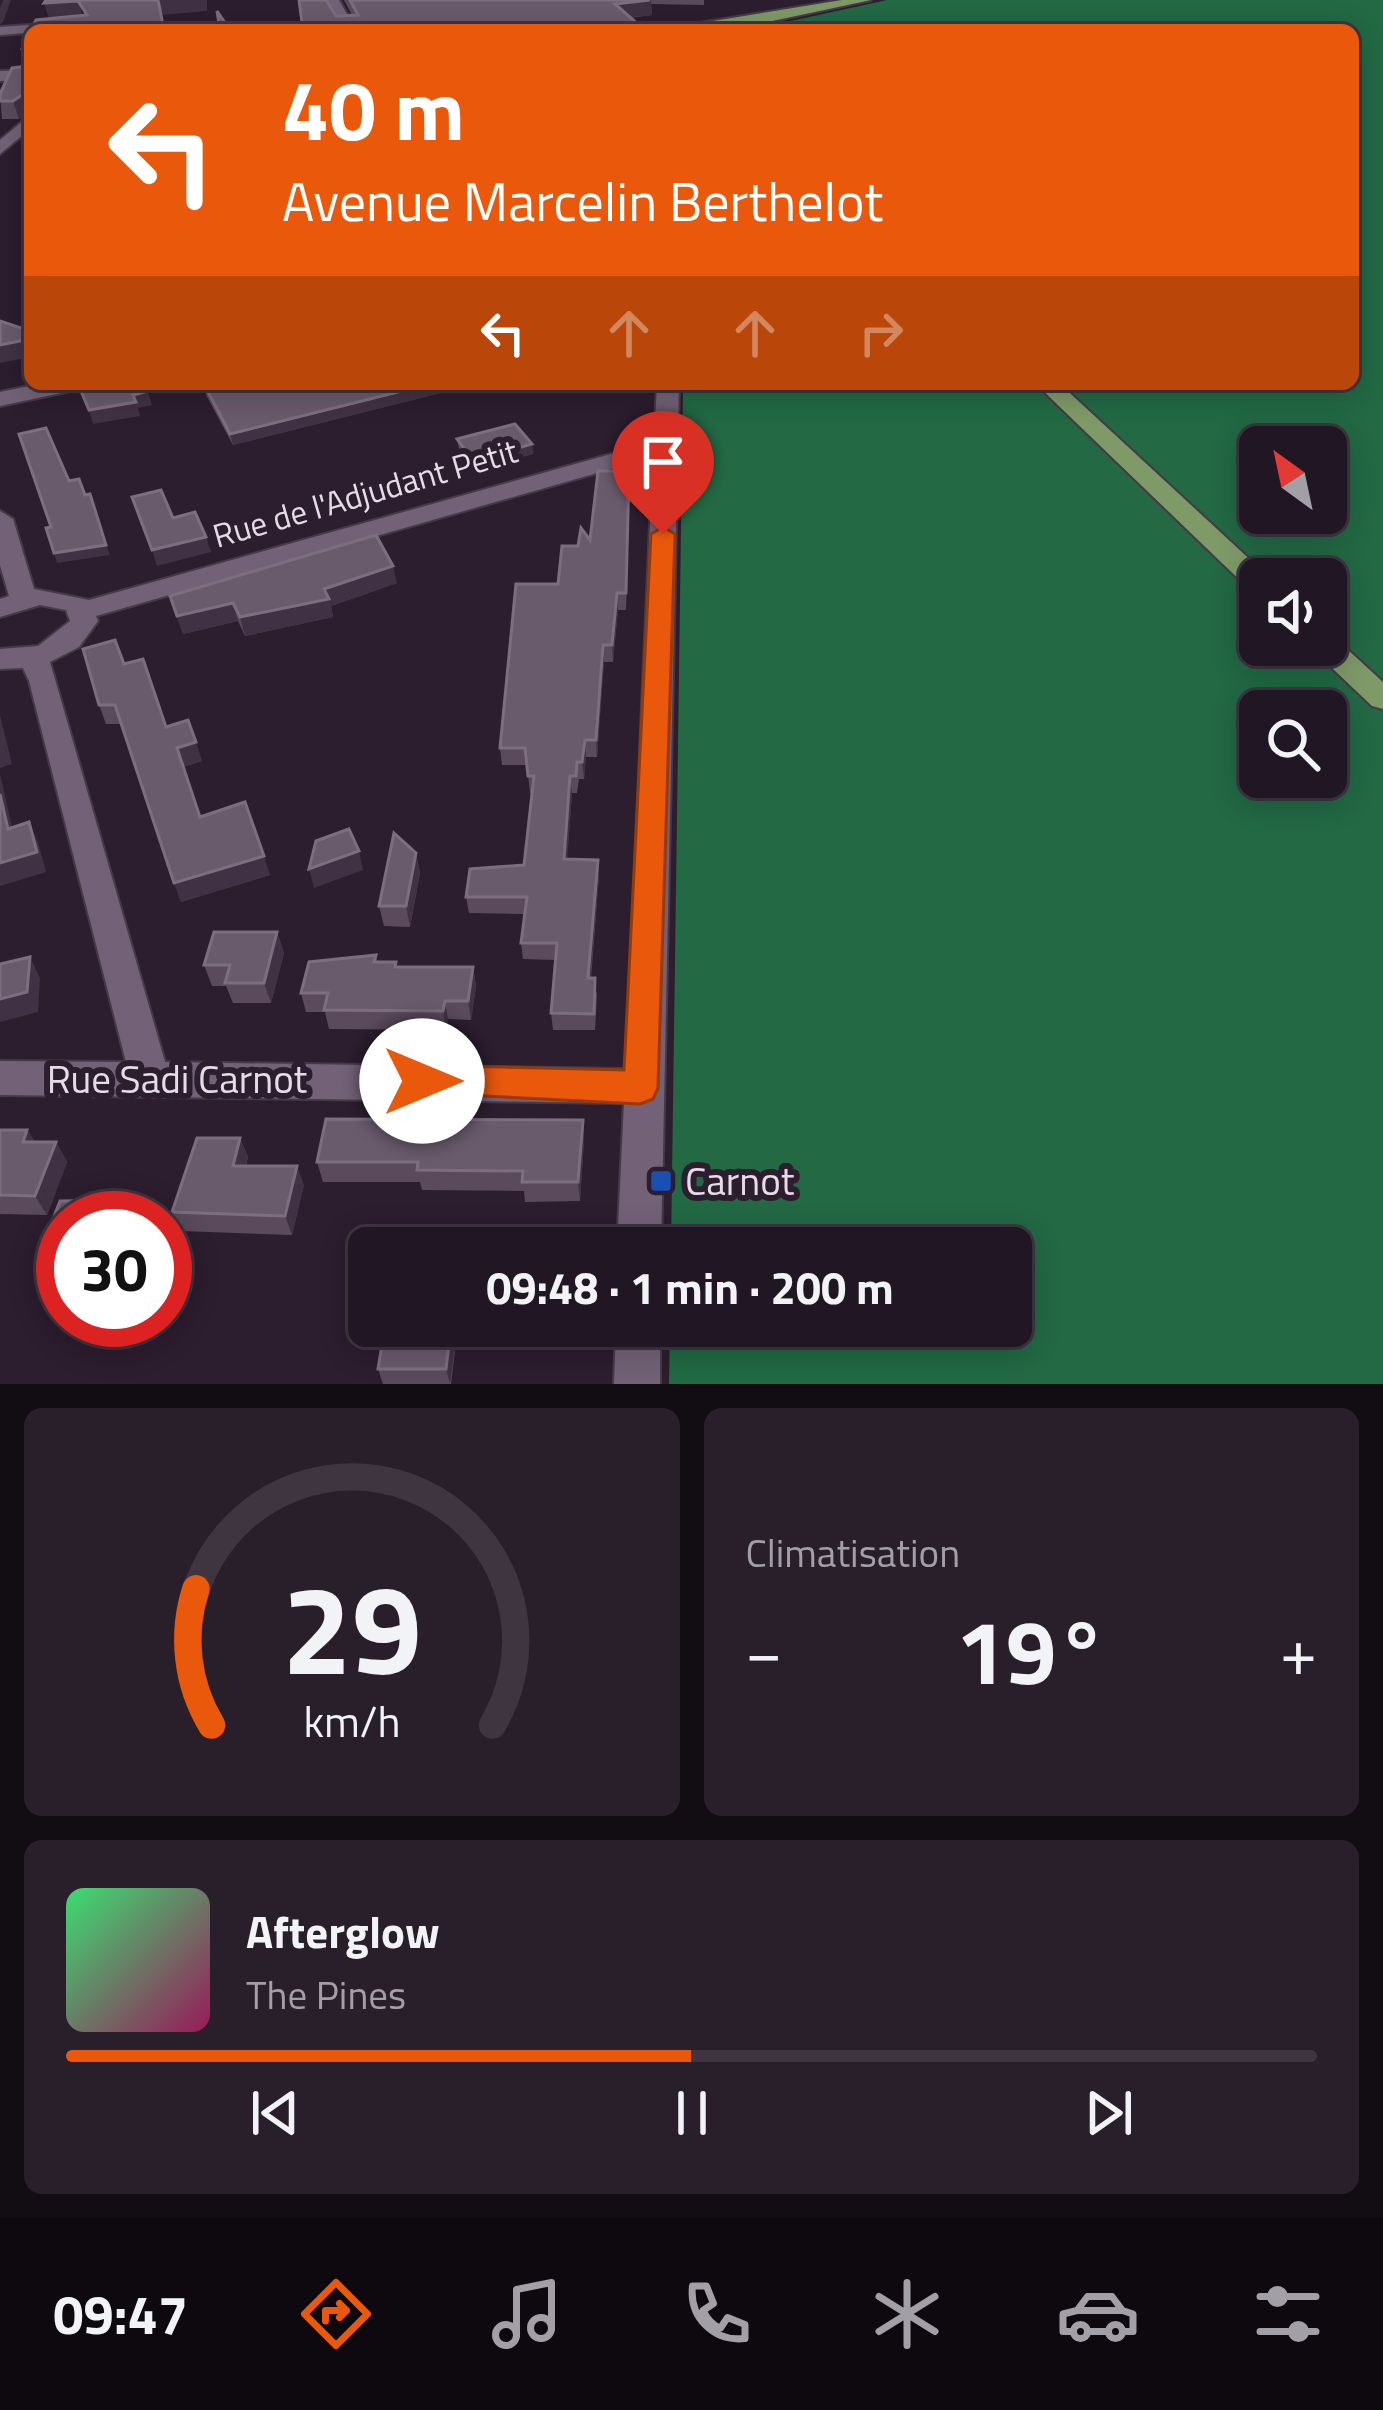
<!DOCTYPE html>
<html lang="fr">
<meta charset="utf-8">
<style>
:root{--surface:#211623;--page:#291f2b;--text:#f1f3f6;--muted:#a29fa6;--line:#3e3541;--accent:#ea580c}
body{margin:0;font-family:"Titillium Web",sans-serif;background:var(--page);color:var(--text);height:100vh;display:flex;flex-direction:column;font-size:45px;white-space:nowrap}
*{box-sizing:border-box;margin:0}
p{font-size:39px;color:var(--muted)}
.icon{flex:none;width:66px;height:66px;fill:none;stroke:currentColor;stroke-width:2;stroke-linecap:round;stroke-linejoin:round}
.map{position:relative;height:1384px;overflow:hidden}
.side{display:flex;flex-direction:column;gap:24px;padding:24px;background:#120c13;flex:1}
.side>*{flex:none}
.banner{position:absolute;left:24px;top:24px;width:1335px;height:366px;border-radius:18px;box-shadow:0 6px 30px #0003,0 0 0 3px var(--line);background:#ea580c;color:#fff;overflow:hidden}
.needle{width:78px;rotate:327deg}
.fabs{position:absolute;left:1239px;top:426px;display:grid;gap:24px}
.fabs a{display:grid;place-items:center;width:108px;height:108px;border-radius:18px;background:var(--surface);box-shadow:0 6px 30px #0003,0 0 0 3px var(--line);font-size:60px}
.speed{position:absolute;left:36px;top:1191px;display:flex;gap:24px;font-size:60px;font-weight:700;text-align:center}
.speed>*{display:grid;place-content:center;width:156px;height:156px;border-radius:50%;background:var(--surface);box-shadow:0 6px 30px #0003,0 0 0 3px var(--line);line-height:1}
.speed .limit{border:18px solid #d22;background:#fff;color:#111}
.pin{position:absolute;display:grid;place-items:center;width:102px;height:102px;color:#fff;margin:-123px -51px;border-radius:50% 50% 50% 0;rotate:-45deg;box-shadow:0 0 12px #0007}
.pin .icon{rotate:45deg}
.me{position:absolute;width:132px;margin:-66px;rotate:90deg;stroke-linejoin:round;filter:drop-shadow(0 0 9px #0008)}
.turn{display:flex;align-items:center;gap:42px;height:252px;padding:0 60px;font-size:54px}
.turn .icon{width:156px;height:156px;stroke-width:2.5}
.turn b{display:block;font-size:84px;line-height:102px}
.lanes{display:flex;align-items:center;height:114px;padding:0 60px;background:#0003;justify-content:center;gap:60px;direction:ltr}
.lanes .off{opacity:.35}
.big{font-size:90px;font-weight:700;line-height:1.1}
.side .widget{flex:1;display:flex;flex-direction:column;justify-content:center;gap:18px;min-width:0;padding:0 42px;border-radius:18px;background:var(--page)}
.side .dial{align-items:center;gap:0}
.dial svg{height:312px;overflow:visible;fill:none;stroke:var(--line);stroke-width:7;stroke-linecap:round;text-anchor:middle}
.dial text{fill:var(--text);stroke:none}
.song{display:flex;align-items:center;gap:36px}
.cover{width:144px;height:144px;border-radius:18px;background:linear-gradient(135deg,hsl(140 70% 55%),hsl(330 70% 35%))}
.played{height:12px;border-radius:6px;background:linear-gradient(90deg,var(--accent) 50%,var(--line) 50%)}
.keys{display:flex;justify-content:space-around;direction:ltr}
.heat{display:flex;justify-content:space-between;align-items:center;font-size:66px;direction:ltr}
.side .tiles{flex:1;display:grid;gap:24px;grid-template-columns:1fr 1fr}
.widget:last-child{grid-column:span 2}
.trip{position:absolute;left:348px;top:1227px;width:684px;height:120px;border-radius:18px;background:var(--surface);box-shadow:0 6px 30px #0003,0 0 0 3px var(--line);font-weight:700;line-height:120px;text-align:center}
.dock{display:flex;height:192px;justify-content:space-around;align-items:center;background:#0d090e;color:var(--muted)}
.dock .icon{width:84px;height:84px}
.dock .current{color:var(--accent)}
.dock b{font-size:54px;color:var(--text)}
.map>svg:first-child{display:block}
.forest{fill:#226944;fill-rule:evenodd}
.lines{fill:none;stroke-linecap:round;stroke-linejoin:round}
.minor-casing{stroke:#463a49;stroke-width:4}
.major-casing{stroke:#463a49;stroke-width:4}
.minor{fill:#736277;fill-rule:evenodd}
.major{fill:#7e9a67;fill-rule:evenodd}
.wall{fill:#5a4a5c}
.shaded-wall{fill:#413144}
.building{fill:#695a6c;stroke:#7c6e7f;stroke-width:3}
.route{fill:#ea580c;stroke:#983908;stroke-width:3}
.transit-dot{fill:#1a4fb4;stroke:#2c1d2f;stroke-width:4.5}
.labels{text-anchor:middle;stroke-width:12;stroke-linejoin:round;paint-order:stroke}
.street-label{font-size:33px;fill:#e6dce8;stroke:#2c1d2f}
.near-street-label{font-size:39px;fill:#e6dce8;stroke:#2c1d2f}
.near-poi-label{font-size:39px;fill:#e6dce8;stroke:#2c1d2f;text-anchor:start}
</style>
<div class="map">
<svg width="1383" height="1384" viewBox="0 0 1383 1384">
<rect width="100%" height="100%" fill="#2c1d2f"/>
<!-- forest -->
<path class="forest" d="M887,0H1383V1384H669L670,1326H1011V1248H671L683,384H1353V30H749ZM1260,447H1326V513H1260ZM1260,579H1326V645H1260ZM1260,711H1326V777H1260Z"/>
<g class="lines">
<defs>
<g id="minor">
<polygon points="325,0 339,0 356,30 342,30"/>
<polygon points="71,22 76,29 0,35 0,27"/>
<polygon points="30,70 30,80 0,81 0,71"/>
<polygon points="30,115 30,129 0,154 0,140"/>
<polygon points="39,384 83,384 80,389 0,406 0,392"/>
<path d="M657,384H679L661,1248H617L624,1103L0,1095V1061L126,1062L29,681L23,668L0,669V649L38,646L70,621L66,610L40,605L0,617V599L9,596L0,565V511L13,519L34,589L89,600L654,442ZM653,457L626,1069L165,1062L50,662L79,647L98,621L96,616Z"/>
<polygon points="616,1326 660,1326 660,1384 614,1384"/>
</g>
<g id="major">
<polygon points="842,0 871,0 730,30 657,30"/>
<polygon points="1036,384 1060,384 1270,578 1260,579 1260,592 1250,590"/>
<polygon points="1326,636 1335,638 1383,682 1383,709 1372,706 1315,652 1311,645 1326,645"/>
</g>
</defs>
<!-- minor casing -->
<use href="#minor" class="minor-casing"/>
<!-- major casing -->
<use href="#major" class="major-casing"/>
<!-- minor -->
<use href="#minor" class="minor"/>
<!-- major -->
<use href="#major" class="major"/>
</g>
<!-- wall -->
<g class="wall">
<polygon points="344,0 704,0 704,5 651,4 652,15 630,18 336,16 352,15"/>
<polygon points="30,32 30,111 19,119 2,119 0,94 28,66 22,49"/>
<polygon points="204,384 476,384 233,445 206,395"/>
<polygon points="457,439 532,444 533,454 474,470 459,449"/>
<polygon points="630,487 626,610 618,610 613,662 604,662 597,757 586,757 584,779 579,779 577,793 572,793 567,859 599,876 591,978 597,994 595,1030 553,1030 551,1013 556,960 523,959 521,943 524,914 469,913 466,897 524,865 532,793 530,793 527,765 502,765 500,748 558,584 578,546 590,540"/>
<polygon points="397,583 331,606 333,617 245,636 238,621 183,634 170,596"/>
<polygon points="124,664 166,727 202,761 183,767 200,817 270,875 181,902 121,724 106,724 99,705"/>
<polygon points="416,853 420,873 410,927 384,926 379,906"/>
<polygon points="277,932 284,953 271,1003 233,1003 226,986 212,986 204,965"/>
<polygon points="376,955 377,962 396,962 397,967 473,967 476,986 471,1020 448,1019 446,1030 329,1029 325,1012 306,1012 301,993"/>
<polygon points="583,1120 584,1140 580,1201 525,1202 524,1191 422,1190 420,1182 323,1182 317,1162"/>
<polygon points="0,1130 27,1130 35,1142 56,1142 67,1162 47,1215 0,1214"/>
<polygon points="240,1138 248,1157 246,1166 304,1185 292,1235 181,1231 172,1212"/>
<polygon points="124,1200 134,1218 63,1218 63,1279 49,1279 37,1260 60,1201"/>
<polygon points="369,1273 369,1326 458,1326 451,1384 383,1384 378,1369 383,1336 368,1336 362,1319"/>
</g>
<!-- shaded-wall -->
<g class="shaded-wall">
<polygon points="3,0 11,0 3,22 0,24 0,8"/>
<polygon points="158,0 207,0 207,11 162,15"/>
<polygon points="651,0 652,15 615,19 615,4"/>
<polygon points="78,1 83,16 49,19 44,3"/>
<polygon points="25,93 30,111 19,119 13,101"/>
<polygon points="30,339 30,357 0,363 0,345"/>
<polygon points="430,384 476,384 233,445 230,434"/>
<polygon points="148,391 152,405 138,408 140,416 93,424 89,410"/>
<polygon points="532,444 533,454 474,470 473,461"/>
<polygon points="206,537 211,552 157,566 152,550"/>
<polygon points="106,545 110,555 57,563 54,553"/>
<polygon points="393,566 397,583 331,606 333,617 245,636 240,617"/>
<polygon points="617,593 618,610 613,662 612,645"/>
<polygon points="233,603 238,621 183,634 177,616"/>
<polygon points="603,645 604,662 597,757 596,740"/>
<polygon points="0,715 12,764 0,768"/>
<polygon points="585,740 586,757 584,779 582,762"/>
<polygon points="196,742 202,761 183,767 177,748"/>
<polygon points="0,774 17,849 8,829 0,794"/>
<polygon points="570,776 572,793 566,876 564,859"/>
<polygon points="29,822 38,842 46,872 0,886 0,863"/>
<polygon points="359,851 363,870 314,888 309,869"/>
<polygon points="416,853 420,873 410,927 406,906"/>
<polygon points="264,856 270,875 181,902 174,883"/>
<polygon points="598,860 599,876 589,994 588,978"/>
<polygon points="277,932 284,953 271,1003 264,983"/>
<polygon points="30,957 40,978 38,1012 0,1022 0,999"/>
<polygon points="473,967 476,986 471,1020 468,1001"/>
<polygon points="445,1001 448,1019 446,1030 443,1011"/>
<polygon points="583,1120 584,1140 580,1201 578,1182"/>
<polygon points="27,1130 39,1149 23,1142"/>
<polygon points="240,1138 248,1157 241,1185 233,1166"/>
<polygon points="56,1142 67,1162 47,1215 35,1196"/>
<polygon points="297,1166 304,1185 292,1235 285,1216"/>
<polygon points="124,1200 134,1218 118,1218"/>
<polygon points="451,1326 458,1326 450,1384 446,1369"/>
</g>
<!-- building -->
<g class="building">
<polygon points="46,0 158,0 164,30 31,30 36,20 87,15 78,1 44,3"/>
<polygon points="299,0 326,0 336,16 358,15 350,0 650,0 615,4 640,26 640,30 303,30"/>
<polygon points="217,11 230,30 220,30"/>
<polygon points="30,32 30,101 25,93 13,101 0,101 0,94 12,68 28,66 30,54 22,49"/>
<polygon points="0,321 30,331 30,339 0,345"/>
<polygon points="78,384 144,384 148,391 133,395 136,402 89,410"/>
<polygon points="204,384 430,384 230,434"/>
<polygon points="515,424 532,444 473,461 457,439"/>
<polygon points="46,428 69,481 79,479 85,495 90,494 106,545 54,553 46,528 51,527 19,434"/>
<polygon points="598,471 629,471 626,593 617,593 612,645 603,645 596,740 585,740 582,762 577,762 576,776 570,776 564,859 598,860 588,978 595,978 594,1014 551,1013 557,943 521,943 527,897 466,897 470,869 524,865 534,776 528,776 525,748 500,748 516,584 558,584 562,546 578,546 581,528 590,540"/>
<polygon points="161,490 173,518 195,512 206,537 152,550 132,497"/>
<polygon points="376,535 393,566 324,589 329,599 240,617 233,603 177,616 170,596"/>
<polygon points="115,640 124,664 143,659 166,727 188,720 196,742 177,748 200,817 245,802 264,856 174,883 115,705 99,705 83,649"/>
<polygon points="0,794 8,829 29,822 37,852 0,863"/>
<polygon points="349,829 359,851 309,869 316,841"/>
<polygon points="394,833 416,853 406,906 379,906"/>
<polygon points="214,932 277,932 264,983 225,983 230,965 204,965"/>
<polygon points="376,955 374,962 396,962 395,967 473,967 468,1001 445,1001 443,1011 324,1010 328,993 301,993 309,962"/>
<polygon points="30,957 27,992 0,999 0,964"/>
<polygon points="326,1119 583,1120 578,1182 522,1182 523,1171 417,1170 418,1162 317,1162"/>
<polygon points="0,1130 27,1130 23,1142 56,1142 35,1196 0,1195"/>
<polygon points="197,1138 240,1138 233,1166 297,1166 285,1216 172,1212"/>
<polygon points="124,1200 118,1218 63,1218 63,1261 37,1260 60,1201"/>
<polygon points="369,1273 369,1319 362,1319"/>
<polygon points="385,1326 451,1326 446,1369 378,1369"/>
</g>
<!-- route -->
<polygon class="route" points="663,527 675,534 658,1088 653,1099 640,1104 409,1092 404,1081 409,1070 422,1065 624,1070 651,534"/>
<!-- markers -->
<rect class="transit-dot" x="649" y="1169" width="24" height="24" rx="6"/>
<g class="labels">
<!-- street labels -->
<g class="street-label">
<text transform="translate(365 493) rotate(-16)" y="12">Rue de l'Adjudant Petit</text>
</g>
<!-- near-street labels -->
<g class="near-street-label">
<text x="177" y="1093">Rue Sadi Carnot</text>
</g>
<!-- near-poi labels -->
<g class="near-poi-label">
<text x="685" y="1195">Carnot</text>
</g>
</g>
</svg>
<div class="fabs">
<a><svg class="needle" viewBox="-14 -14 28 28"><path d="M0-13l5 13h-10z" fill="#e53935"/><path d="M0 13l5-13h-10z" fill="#a29fa6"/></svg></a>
<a><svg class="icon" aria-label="sound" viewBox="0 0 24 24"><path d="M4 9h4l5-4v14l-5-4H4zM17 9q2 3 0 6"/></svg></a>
<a><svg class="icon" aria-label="search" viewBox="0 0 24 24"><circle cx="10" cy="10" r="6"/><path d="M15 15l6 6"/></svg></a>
</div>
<div class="speed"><div class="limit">30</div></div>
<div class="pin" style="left:663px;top:534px;background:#d93025"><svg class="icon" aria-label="arrive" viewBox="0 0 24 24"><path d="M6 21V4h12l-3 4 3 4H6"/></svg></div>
<svg class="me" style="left:422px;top:1081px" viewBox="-20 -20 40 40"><circle r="19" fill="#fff"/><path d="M0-13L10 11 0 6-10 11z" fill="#ea580c"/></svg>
<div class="trip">09:48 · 1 min · 200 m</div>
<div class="banner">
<div class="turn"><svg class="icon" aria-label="left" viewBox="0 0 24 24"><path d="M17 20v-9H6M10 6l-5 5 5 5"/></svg><div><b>40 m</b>Avenue Marcelin Berthelot</div></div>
<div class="lanes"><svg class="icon" aria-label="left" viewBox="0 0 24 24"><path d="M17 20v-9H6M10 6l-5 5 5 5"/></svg><svg class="icon off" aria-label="ahead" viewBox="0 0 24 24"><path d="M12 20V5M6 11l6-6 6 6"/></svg><svg class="icon off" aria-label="ahead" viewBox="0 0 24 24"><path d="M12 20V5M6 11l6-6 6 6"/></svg><svg class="icon off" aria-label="right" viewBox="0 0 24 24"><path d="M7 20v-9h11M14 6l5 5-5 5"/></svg></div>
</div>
</div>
<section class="side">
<div class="tiles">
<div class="widget dial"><svg viewBox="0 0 100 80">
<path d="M14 69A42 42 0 1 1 86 69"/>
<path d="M14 69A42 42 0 0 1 10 34" stroke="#ea580c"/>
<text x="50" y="56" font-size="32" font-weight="700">29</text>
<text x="50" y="72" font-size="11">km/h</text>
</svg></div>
<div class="widget"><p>Climatisation</p>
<div class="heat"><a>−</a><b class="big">19°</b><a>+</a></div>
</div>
<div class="widget">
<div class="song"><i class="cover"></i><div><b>Afterglow</b><p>The Pines</p></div></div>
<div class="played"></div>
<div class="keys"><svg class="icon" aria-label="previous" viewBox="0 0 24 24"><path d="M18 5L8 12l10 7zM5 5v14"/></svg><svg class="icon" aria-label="pause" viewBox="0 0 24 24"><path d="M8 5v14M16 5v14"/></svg><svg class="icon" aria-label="next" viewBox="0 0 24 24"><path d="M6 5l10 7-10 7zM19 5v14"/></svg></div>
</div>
</div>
</section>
<nav class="dock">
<b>09:47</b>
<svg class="icon current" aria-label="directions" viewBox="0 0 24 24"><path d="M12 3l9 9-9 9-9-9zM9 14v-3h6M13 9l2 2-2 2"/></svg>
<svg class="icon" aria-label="music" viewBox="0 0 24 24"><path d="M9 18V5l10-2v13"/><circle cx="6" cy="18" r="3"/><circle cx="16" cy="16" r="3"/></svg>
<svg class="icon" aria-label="phone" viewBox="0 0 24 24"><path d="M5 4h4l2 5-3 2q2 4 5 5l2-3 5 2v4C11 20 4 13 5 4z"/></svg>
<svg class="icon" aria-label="climate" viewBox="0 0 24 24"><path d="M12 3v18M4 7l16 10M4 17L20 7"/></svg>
<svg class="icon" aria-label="car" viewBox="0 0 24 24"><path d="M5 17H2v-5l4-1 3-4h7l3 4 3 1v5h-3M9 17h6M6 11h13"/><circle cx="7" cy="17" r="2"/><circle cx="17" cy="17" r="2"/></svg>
<svg class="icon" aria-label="filters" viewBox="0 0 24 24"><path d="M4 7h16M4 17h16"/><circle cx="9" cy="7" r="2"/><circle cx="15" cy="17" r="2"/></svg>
</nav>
